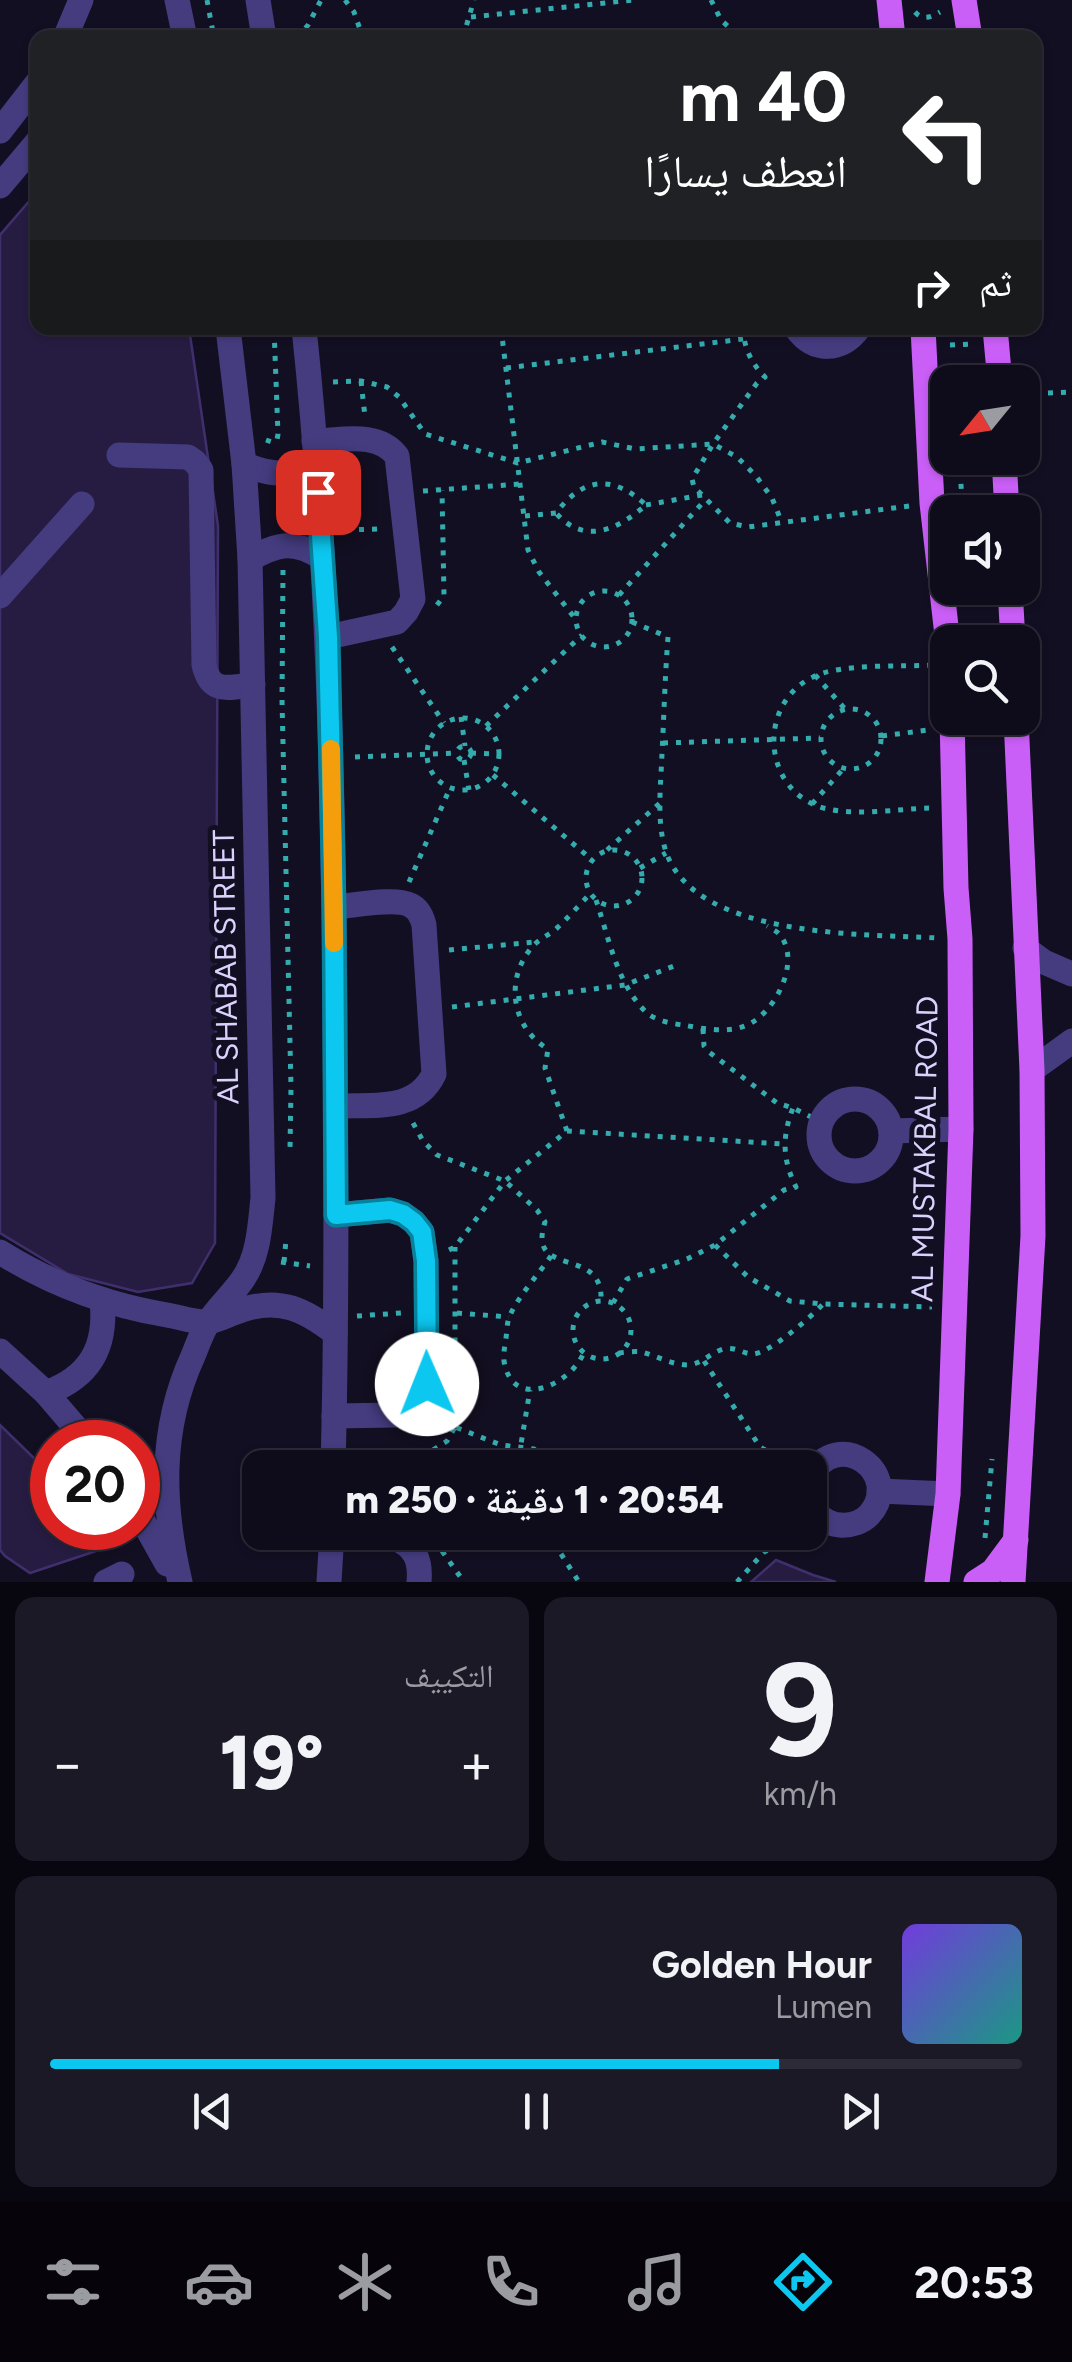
<!DOCTYPE html>
<html lang="ar">
<meta charset="utf-8">
<style>
:root{--surface:#0e0b1a;--page:#1c1927;--text:#f1f3f6;--muted:#9b9ba2;--line:#2e2b39;--accent:#0cc7ef}
body{margin:0;font-family:Figtree,"Noto Naskh Arabic",sans-serif;background:var(--page);color:var(--text);direction:rtl;height:100vh;display:flex;flex-direction:column;font-size:38px;white-space:nowrap}
*{box-sizing:border-box;margin:0}
p{font-size:32px;color:var(--muted)}
.icon{flex:none;width:55px;height:55px;fill:none;stroke:currentColor;stroke-width:2;stroke-linecap:round;stroke-linejoin:round}
.map{position:relative;height:1582px;overflow:hidden;direction:ltr}
.sheet{display:flex;flex-direction:column;gap:15px;padding:15px;background:#08060e;flex:1}
.sheet>*{flex:none}
.guide{position:absolute;left:30px;top:30px;width:1012px;height:305px;border-radius:20px;box-shadow:0 2px 8px #0004,0 0 0 2px var(--line);direction:rtl;background:#202124;color:#fff;overflow:hidden}
.needle{width:65px;rotate:240deg}
.tools{position:absolute;left:930px;top:365px;display:grid;gap:20px}
.tools a{display:grid;place-items:center;width:110px;height:110px;border-radius:20px;background:var(--surface);box-shadow:0 2px 8px #0004,0 0 0 2px var(--line);font-size:50px}
.speed{position:absolute;left:30px;top:1420px;display:flex;gap:20px;font-size:50px;font-weight:700;text-align:center}
.speed>*{display:grid;place-content:center;width:130px;height:130px;border-radius:50%;background:var(--surface);box-shadow:0 2px 8px #0004,0 0 0 2px var(--line);line-height:1}
.speed .limit{border:15px solid #d22;background:#fff;color:#111}
.pin{position:absolute;display:grid;place-items:center;width:85px;height:85px;color:#fff;margin:-42px;border-radius:20px;box-shadow:0 5px 15px #0006}
.me{position:absolute;width:110px;margin:-55px;rotate:359deg;stroke-linejoin:round;filter:drop-shadow(0 0 8px #0008)}
.turn{display:flex;align-items:center;gap:35px;height:210px;padding:0 30px;font-size:45px}
.turn .icon{width:130px;height:130px;stroke-width:2.5}
.turn b{display:block;font-size:70px;line-height:85px}
.then{display:flex;align-items:center;height:95px;padding:0 30px;background:#0003;gap:20px;font-size:38px}
.big{font-size:75px;font-weight:800;line-height:1.1}
.sheet .card{flex:1;display:flex;flex-direction:column;justify-content:center;gap:15px;min-width:0;padding:0 35px;border-radius:20px;background:var(--page)}
.sheet .dial{align-items:center;gap:0}
.dial b{font-size:130px;line-height:1}
.song{display:flex;align-items:center;gap:30px}
.cover{width:120px;height:120px;border-radius:15px;background:linear-gradient(135deg,hsl(260 70% 55%),hsl(170 70% 35%))}
.played{height:10px;border-radius:5px;background:linear-gradient(90deg,var(--accent) 75%,var(--line) 75%)}
.keys{display:flex;justify-content:space-around;direction:ltr}
.heat{display:flex;justify-content:space-between;align-items:center;font-size:55px;direction:ltr}
.sheet .tiles{flex:1;display:grid;gap:15px;grid-template-columns:1fr 1fr}
.card:last-child{grid-column:span 2}
.trip{position:absolute;left:242px;top:1450px;width:585px;height:100px;border-radius:20px;background:var(--surface);box-shadow:0 2px 8px #0004,0 0 0 2px var(--line);font-weight:800;line-height:100px;text-align:center;direction:rtl}
.dock{display:flex;height:160px;justify-content:space-around;align-items:center;background:#06040a;color:var(--muted)}
.dock .icon{width:70px;height:70px}
.dock .selected{color:var(--accent)}
.dock b{font-size:45px;color:var(--text)}
.map>svg:first-child{display:block}
.building{fill:#261c42;stroke:#402f6d;stroke-width:2.5}
.lines{fill:none;stroke-linecap:round;stroke-linejoin:round}
.path{stroke:#34acae;stroke-width:5;stroke-dasharray:5 8;stroke-linecap:butt}
.minor{stroke:#443c7f;stroke-width:25}
.major{stroke:#ca5ff7;stroke-width:25}
.route-casing{stroke:#08819b;stroke-width:25}
.route{stroke:#0cc7ef;stroke-width:18}
.slow{stroke:#f59e0b;stroke-width:18}
.labels{text-anchor:middle;stroke-width:10;stroke-linejoin:round;paint-order:stroke}
.street-label{font-size:30px;fill:#dad2fd;stroke:#130f22}
</style>
<div class="map">
<svg width="1072" height="1582" viewBox="0 0 1072 1582">
<rect width="100%" height="100%" fill="#130f22"/>
<!-- building -->
<g class="building">
<polygon points="38,191 38,328 189,328 218,526 215,1243 192,1283 138,1292 68,1274 0,1233 0,235"/>
<polygon points="0,1425 39,1463 52,1484 52,1528 81,1528 96,1551 30,1573 5,1556 0,1550"/>
<polygon points="776,1560 813,1575 836,1582 751,1582"/>
</g>
<g class="lines">
<!-- path -->
<g class="path">
<polyline points="207,0 214,38"/>
<polyline points="345,0 354,12 363,38"/>
<polyline points="711,0 721,20 732,30 725,38"/>
<path d="M915,12C923,21 931,17 940,12"/>
<polyline points="471,17 633,0"/>
<polyline points="297,38 308,25 321,0"/>
<polyline points="465,38 466,27 474,0"/>
<polyline points="501,328 528,550 539,572 577,621"/>
<path d="M743,328C744,348 751,363 765,377L757,383L713,444L692,479L694,487L730,523L748,527L909,506"/>
<polyline points="950,345 974,344"/>
<polyline points="506,368 743,339"/>
<polyline points="361,381 365,417"/>
<polyline points="333,382 361,381 387,387 399,397 425,434 518,463 602,442 635,449 713,444 737,457 756,476 772,498 782,523"/>
<polyline points="1022,394 1072,392"/>
<polyline points="266,440 272,442 277,440 278,434 274,328"/>
<polyline points="959,458 963,512"/>
<polyline points="423,491 520,484"/>
<polyline points="646,505 702,495"/>
<path d="M525,516L556,513C584,476 613,475 646,505C618,529 585,546 556,513"/>
<polyline points="346,530 380,529"/>
<polyline points="283,570 282,700 291,1087 290,1149"/>
<circle cx="604" cy="619" r="28"/>
<polyline points="619,595 706,499"/>
<polyline points="437,605 444,596 442,490"/>
<path d="M632,622L668,637C665,676 664,714 662,753C661,784 656,821 666,852C696,938 862,934 937,938"/>
<polyline points="392,647 444,723"/>
<polyline points="815,675 845,709"/>
<circle cx="851" cy="739" r="30"/>
<polyline points="461,717 465,746"/>
<circle cx="463" cy="754" r="36"/>
<polyline points="486,726 582,635"/>
<polyline points="882,736 928,730"/>
<polyline points="663,743 820,738"/>
<circle cx="464" cy="753" r="7"/>
<polyline points="471,753 498,754"/>
<polyline points="355,757 457,753"/>
<polyline points="464,760 469,790"/>
<polyline points="493,775 592,860"/>
<polyline points="812,804 843,769"/>
<path d="M929,808C896,809 845,818 815,805C761,782 760,702 813,677C840,663 902,667 935,665"/>
<circle cx="614" cy="878" r="28"/>
<polyline points="607,850 660,803"/>
<polyline points="640,868 666,853"/>
<polyline points="409,882 450,788"/>
<path d="M596,900C609,938 617,985 647,1013C655,1020 672,1024 684,1025C703,1029 726,1033 745,1026C774,1015 802,962 780,935C777,931 772,929 767,926"/>
<polyline points="449,950 535,942"/>
<polyline points="452,1007 625,985 679,964"/>
<polyline points="703,1029 704,1046 709,1052 777,1103 793,1108 821,1122"/>
<path d="M413,1123L423,1141L437,1155L505,1181L537,1210L545,1222C526,1280 604,1244 601,1301"/>
<path d="M567,1131L545,1068L548,1049C512,1028 504,980 532,947C539,939 549,935 557,928C568,918 579,905 590,894"/>
<polyline points="715,1245 748,1277 790,1301 823,1304 932,1307"/>
<polyline points="449,1250 455,1247 505,1181 567,1131 784,1144"/>
<path d="M551,1256C538,1275 520,1294 510,1315C507,1321 507,1330 506,1338C505,1346 503,1353 504,1361C512,1412 571,1385 584,1352"/>
<polyline points="281,1262 310,1266"/>
<polyline points="284,1262 286,1240"/>
<circle cx="602" cy="1330" r="29"/>
<path d="M613,1303L627,1279L687,1259L715,1245L784,1190L796,1187C782,1159 782,1136 793,1108"/>
<polyline points="457,1313 509,1317"/>
<polyline points="357,1316 401,1313"/>
<path d="M619,1353C626,1352 635,1351 642,1352C657,1356 672,1365 688,1365C702,1364 710,1353 723,1349C735,1346 743,1354 753,1354C770,1353 811,1317 823,1304"/>
<polyline points="704,1361 760,1447 790,1464"/>
<polyline points="434,1415 455,1427 501,1445 534,1449 551,1468"/>
<polyline points="419,1468 419,1459 447,1441 455,1427 455,1247"/>
<polyline points="517,1468 530,1390"/>
<polyline points="760,1468 770,1452"/>
<polyline points="547,1532 579,1582"/>
<polyline points="985,1538 992,1459"/>
<polyline points="442,1551 464,1582"/>
<polyline points="737,1582 764,1552 775,1547 763,1532"/>
</g>
<!-- minor -->
<g class="minor">
<polyline points="177,0 185,38"/>
<polyline points="258,0 264,38"/>
<polyline points="65,38 81,0"/>
<polyline points="0,131 38,82"/>
<polyline points="0,186 38,141"/>
<path d="M304,328C328,553 333,780 335,1007C336,1160 337,1314 333,1468"/>
<path d="M796,328C814,353 841,352 859,328"/>
<path d="M314,441C343,440 378,431 397,456L413,599L406,612L397,622L328,637"/>
<path d="M119,455L188,457L195,462L201,470L204,665C211,695 228,687 253,685"/>
<path d="M244,464C271,476 290,476 317,463"/>
<path d="M250,559C277,544 294,539 322,558"/>
<polyline points="0,596 82,504"/>
<path d="M334,907C352,906 395,897 410,905C419,909 422,917 424,925L434,1074C415,1113 372,1104 336,1106"/>
<polyline points="1025,948 1044,962 1072,974"/>
<polyline points="1032,1070 1072,1041"/>
<circle cx="855" cy="1135" r="36"/>
<polyline points="891,1131 961,1129"/>
<path d="M0,1252C51,1284 107,1305 167,1315C179,1317 193,1322 205,1322C217,1322 230,1313 242,1310C280,1297 305,1310 335,1333"/>
<polyline points="0,1351 46,1393 88,1442"/>
<path d="M46,1393C90,1377 107,1347 102,1301"/>
<polyline points="334,1416 396,1415 407,1411 416,1404 427,1384 426,1261 422,1232 414,1222 403,1214 390,1210 336,1215"/>
<path d="M810,1477C838,1424 905,1475 869,1515C862,1522 851,1526 840,1525C826,1524 816,1515 810,1503"/>
<polyline points="879,1491 948,1494"/>
<polyline points="138,1512 167,1564"/>
<path d="M332,1539L394,1538C415,1546 421,1560 419,1582"/>
<polyline points="106,1582 122,1574"/>
<path d="M180,1582C162,1504 159,1430 193,1356C198,1344 202,1331 209,1321C219,1306 233,1294 243,1279C259,1256 260,1225 263,1198L250,559L244,464L228,328"/>
<polyline points="329,1582 332,1532"/>
</g>
<!-- major -->
<g class="major">
<polyline points="889,0 893,38"/>
<polyline points="964,0 970,38"/>
<polyline points="923,328 932,503 948,644"/>
<polyline points="995,328 1000,382"/>
<polyline points="1004,458 1007,512"/>
<polyline points="1010,588 1013,642"/>
<polyline points="937,1582 948,1494 961,1129 960,939 956,888 952,718"/>
<polyline points="976,1582 993,1571 1016,1540"/>
<polyline points="1013,1582 1033,1236 1032,1070 1016,718"/>
</g>
</g>
<g class="lines">
<defs>
<polyline id="route" points="318,492 328,637 334,907 336,1215 390,1210 403,1214 414,1222 422,1232 426,1261 427,1384"/>
</defs>
<!-- route casing -->
<use href="#route" class="route-casing"/>
<!-- route -->
<use href="#route" class="route"/>
<!-- slow -->
<polyline class="slow" points="331,749 334,943"/>
</g>
<g class="labels">
<!-- street labels -->
<g class="street-label">
<text transform="translate(226 967) rotate(-91)" y="10">AL SHABAB STREET</text>
<text transform="translate(925 1149) rotate(-89)" y="10">AL MUSTAKBAL ROAD</text>
</g>
</g>
</svg>
<div class="tools">
<a><svg class="needle" viewBox="-14 -14 28 28"><path d="M0-13l5 13h-10z" fill="#e53935"/><path d="M0 13l5-13h-10z" fill="#9b9ba2"/></svg></a>
<a><svg class="icon" aria-label="sound" viewBox="0 0 24 24"><path d="M4 9h4l5-4v14l-5-4H4zM17 9q2 3 0 6"/></svg></a>
<a><svg class="icon" aria-label="search" viewBox="0 0 24 24"><circle cx="10" cy="10" r="6"/><path d="M15 15l6 6"/></svg></a>
</div>
<div class="speed"><div class="limit">20</div></div>
<div class="pin" style="left:318px;top:492px;background:#d93025"><svg class="icon" aria-label="arrive" viewBox="0 0 24 24"><path d="M6 21V4h12l-3 4 3 4H6"/></svg></div>
<svg class="me" style="left:427px;top:1384px" viewBox="-20 -20 40 40"><circle r="19" fill="#fff"/><path d="M0-13L10 11 0 6-10 11z" fill="#0cc7ef"/></svg>
<div class="trip">20:54 · 1 دقيقة · 250 m</div>
<div class="guide">
<div class="turn"><svg class="icon" aria-label="left" viewBox="0 0 24 24"><path d="M17 20v-9H6M10 6l-5 5 5 5"/></svg><div><b>40 m</b>انعطف يسارًا</div></div>
<div class="then">ثم<svg class="icon" aria-label="right" viewBox="0 0 24 24"><path d="M7 20v-9h11M14 6l5 5-5 5"/></svg></div>
</div>
</div>
<section class="sheet">
<div class="tiles">
<div class="card dial"><b>9</b><p>km/h</p></div>
<div class="card"><p>التكييف</p>
<div class="heat"><a>−</a><b class="big">19°</b><a>+</a></div>
</div>
<div class="card">
<div class="song"><i class="cover"></i><div><b>Golden Hour</b><p>Lumen</p></div></div>
<div class="played"></div>
<div class="keys"><svg class="icon" aria-label="previous" viewBox="0 0 24 24"><path d="M18 5L8 12l10 7zM5 5v14"/></svg><svg class="icon" aria-label="pause" viewBox="0 0 24 24"><path d="M8 5v14M16 5v14"/></svg><svg class="icon" aria-label="next" viewBox="0 0 24 24"><path d="M6 5l10 7-10 7zM19 5v14"/></svg></div>
</div>
</div>
</section>
<nav class="dock">
<b>20:53</b>
<svg class="icon selected" aria-label="directions" viewBox="0 0 24 24"><path d="M12 3l9 9-9 9-9-9zM9 14v-3h6M13 9l2 2-2 2"/></svg>
<svg class="icon" aria-label="music" viewBox="0 0 24 24"><path d="M9 18V5l10-2v13"/><circle cx="6" cy="18" r="3"/><circle cx="16" cy="16" r="3"/></svg>
<svg class="icon" aria-label="phone" viewBox="0 0 24 24"><path d="M5 4h4l2 5-3 2q2 4 5 5l2-3 5 2v4C11 20 4 13 5 4z"/></svg>
<svg class="icon" aria-label="climate" viewBox="0 0 24 24"><path d="M12 3v18M4 7l16 10M4 17L20 7"/></svg>
<svg class="icon" aria-label="car" viewBox="0 0 24 24"><path d="M5 17H2v-5l4-1 3-4h7l3 4 3 1v5h-3M9 17h6M6 11h13"/><circle cx="7" cy="17" r="2"/><circle cx="17" cy="17" r="2"/></svg>
<svg class="icon" aria-label="filters" viewBox="0 0 24 24"><path d="M4 7h16M4 17h16"/><circle cx="9" cy="7" r="2"/><circle cx="15" cy="17" r="2"/></svg>
</nav>
